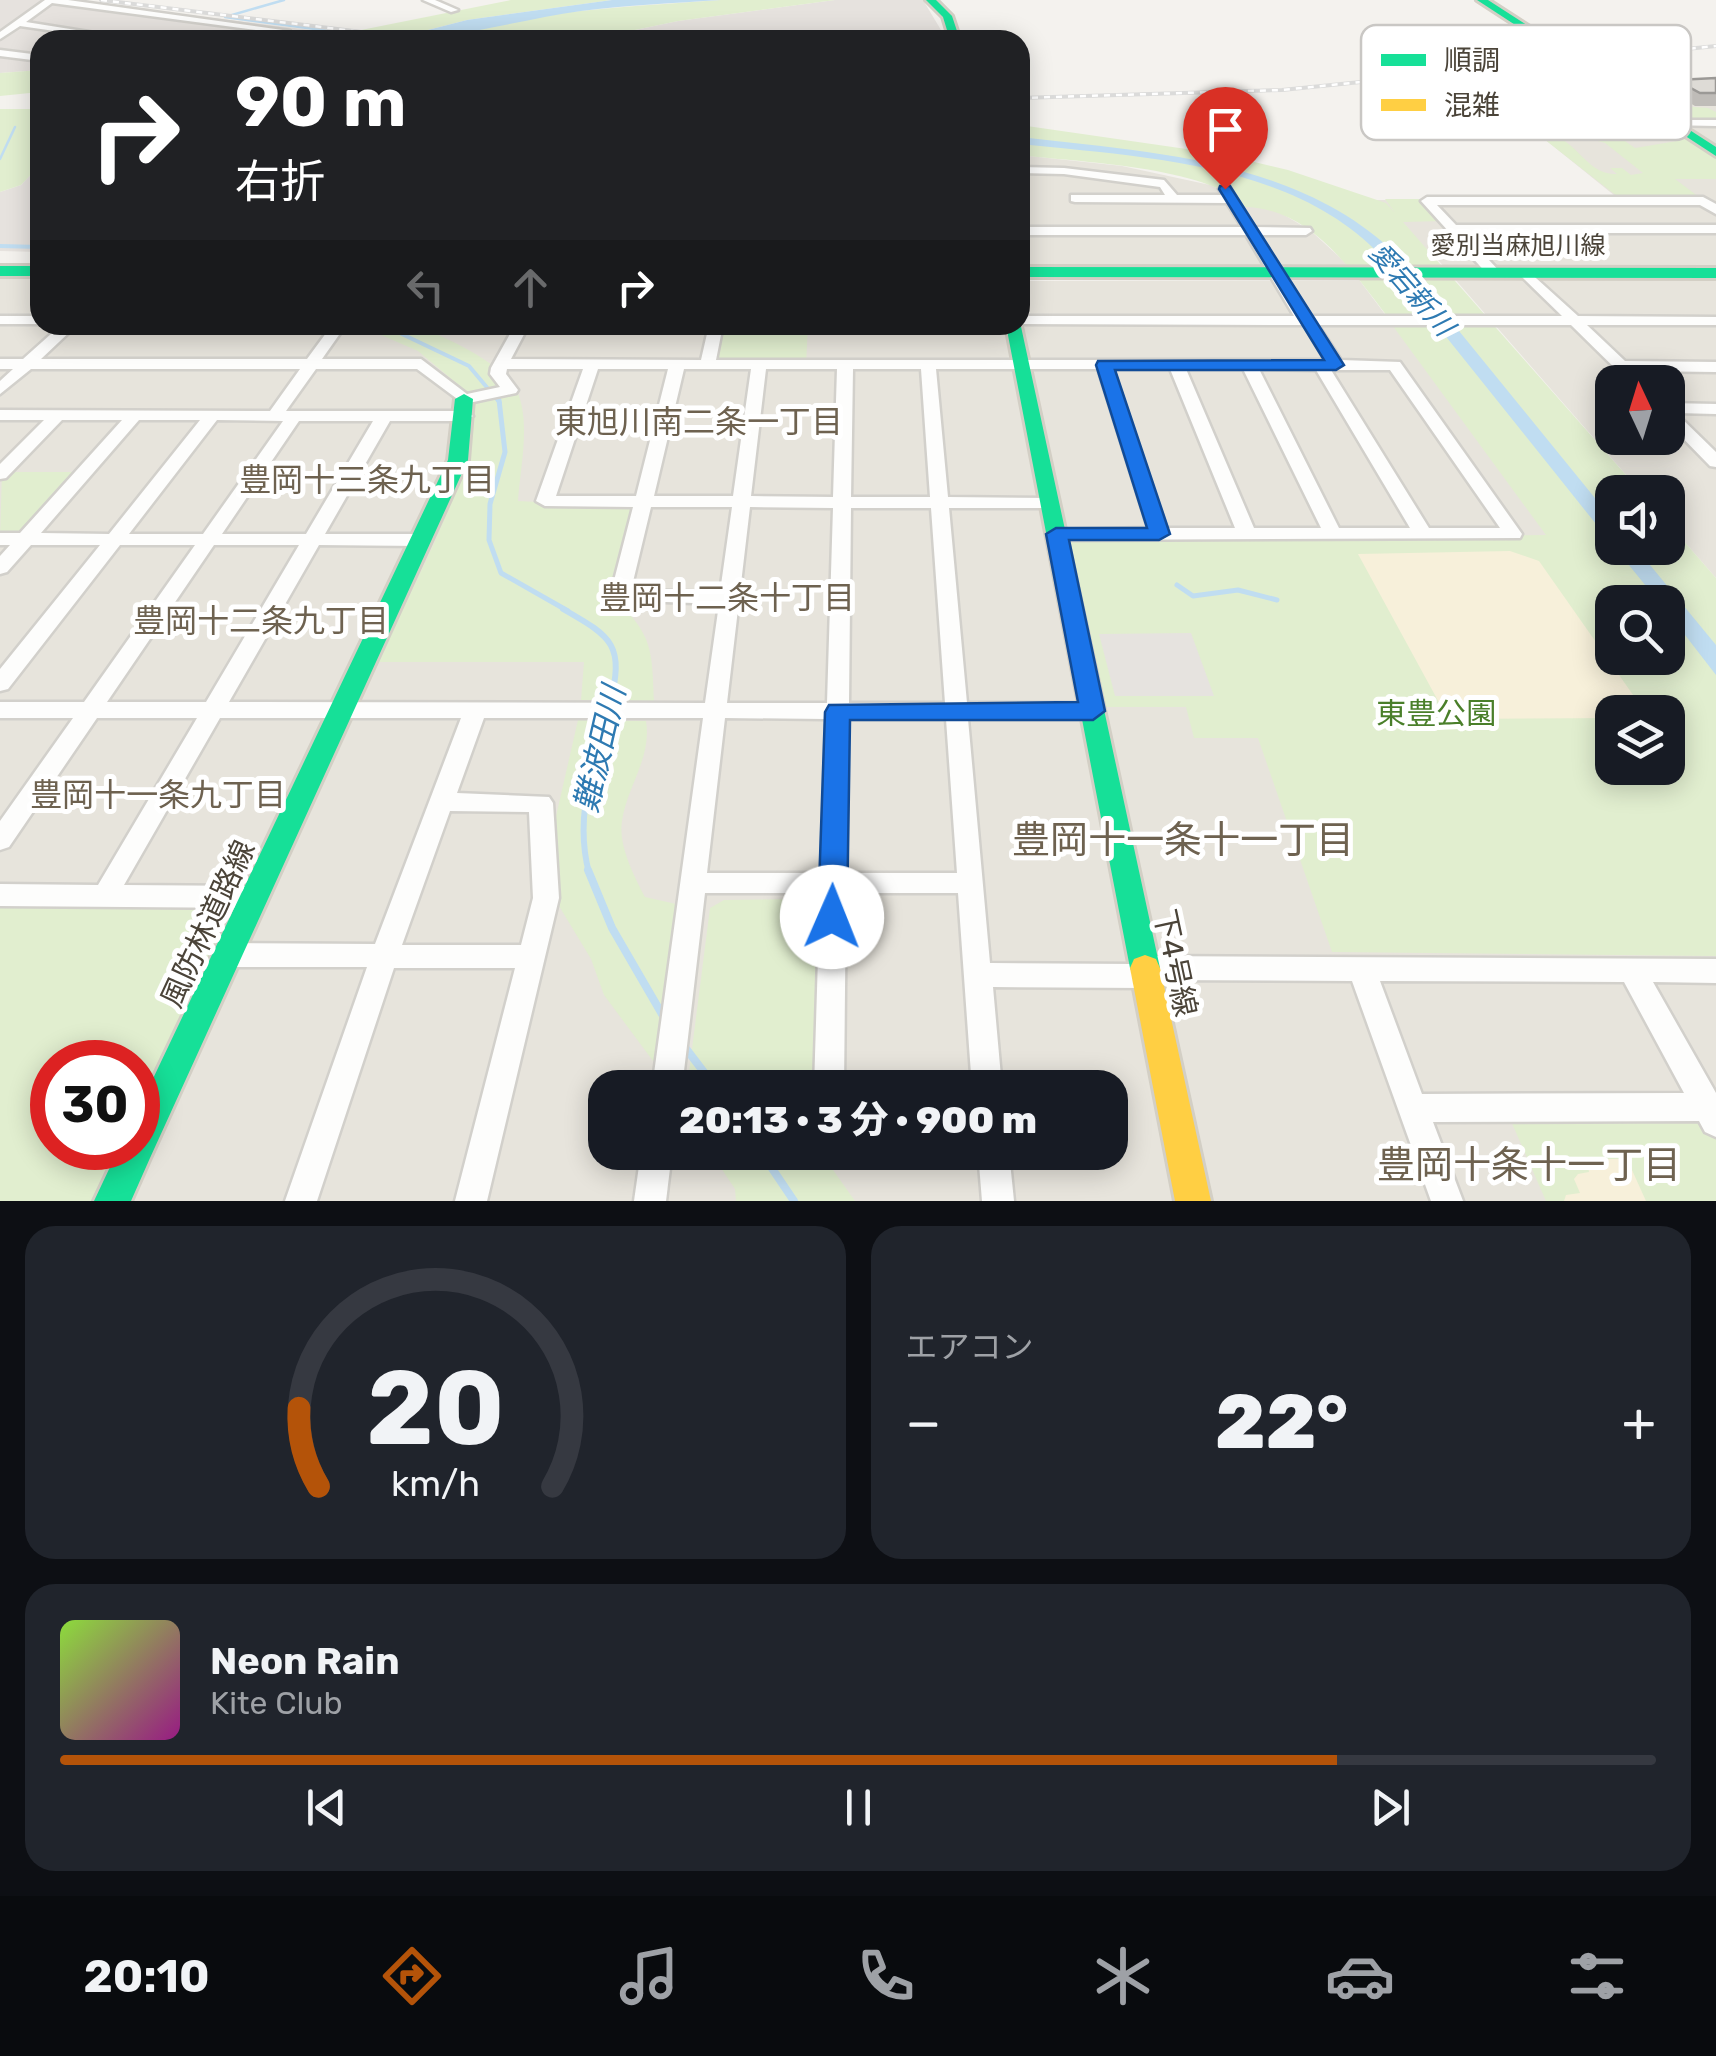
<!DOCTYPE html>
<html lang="ja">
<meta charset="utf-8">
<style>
:root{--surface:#171b24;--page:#20242c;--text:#f1f3f6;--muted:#9ea1a6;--line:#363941;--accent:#b45309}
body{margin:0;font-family:Rubik,"Noto Sans JP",sans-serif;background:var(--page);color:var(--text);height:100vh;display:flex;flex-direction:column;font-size:38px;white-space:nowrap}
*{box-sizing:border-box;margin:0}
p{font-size:32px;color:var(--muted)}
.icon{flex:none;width:55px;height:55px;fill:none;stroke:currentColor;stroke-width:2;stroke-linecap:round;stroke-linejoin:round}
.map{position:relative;height:1201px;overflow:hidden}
.drawer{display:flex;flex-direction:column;gap:25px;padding:25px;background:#0d0f14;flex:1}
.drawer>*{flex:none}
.banner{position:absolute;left:30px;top:30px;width:1000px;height:305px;border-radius:30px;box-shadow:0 5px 25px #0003;background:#202124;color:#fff;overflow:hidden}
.needle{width:65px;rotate:356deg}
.tools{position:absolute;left:1595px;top:365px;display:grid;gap:20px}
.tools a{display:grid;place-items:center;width:90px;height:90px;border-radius:20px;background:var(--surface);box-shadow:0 5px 25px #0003;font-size:50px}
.speed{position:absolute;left:30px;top:1040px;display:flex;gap:20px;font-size:50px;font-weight:700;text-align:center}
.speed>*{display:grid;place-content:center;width:130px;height:130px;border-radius:50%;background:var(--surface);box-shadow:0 5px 25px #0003;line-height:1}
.speed .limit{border:15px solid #d22;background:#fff;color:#111}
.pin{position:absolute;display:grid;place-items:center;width:85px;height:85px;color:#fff;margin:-102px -42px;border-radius:50% 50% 50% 0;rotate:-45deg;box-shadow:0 0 10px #0007}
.pin .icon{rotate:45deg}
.me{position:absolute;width:110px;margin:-55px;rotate:1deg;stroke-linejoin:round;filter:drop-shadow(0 0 8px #0008)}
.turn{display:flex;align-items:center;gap:35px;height:210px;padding:0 40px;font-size:45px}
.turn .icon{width:130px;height:130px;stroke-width:2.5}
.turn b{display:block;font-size:70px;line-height:85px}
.lanes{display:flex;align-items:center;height:95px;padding:0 40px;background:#0003;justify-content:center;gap:50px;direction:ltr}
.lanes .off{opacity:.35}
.big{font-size:75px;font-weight:800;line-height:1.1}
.drawer .widget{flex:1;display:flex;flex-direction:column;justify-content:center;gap:15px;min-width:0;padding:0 35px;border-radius:30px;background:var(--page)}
.drawer .dial{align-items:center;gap:0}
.dial svg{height:260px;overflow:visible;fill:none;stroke:var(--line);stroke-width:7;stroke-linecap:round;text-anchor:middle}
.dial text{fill:var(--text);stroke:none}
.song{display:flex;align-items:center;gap:30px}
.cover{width:120px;height:120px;border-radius:15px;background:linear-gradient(135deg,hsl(90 70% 55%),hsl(310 70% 35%))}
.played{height:10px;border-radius:5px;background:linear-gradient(90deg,var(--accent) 80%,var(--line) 80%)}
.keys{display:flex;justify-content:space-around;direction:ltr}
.heat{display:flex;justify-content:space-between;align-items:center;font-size:55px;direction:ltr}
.drawer .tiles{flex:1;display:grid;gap:25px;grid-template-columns:1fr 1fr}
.widget:last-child{grid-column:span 2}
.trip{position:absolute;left:588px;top:1070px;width:540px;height:100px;border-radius:30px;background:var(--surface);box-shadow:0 5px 25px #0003;font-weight:800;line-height:100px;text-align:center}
.dock{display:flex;height:160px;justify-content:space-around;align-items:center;background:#090b0e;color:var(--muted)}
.dock .icon{width:70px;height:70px}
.dock .selected{color:var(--accent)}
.dock b{font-size:45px;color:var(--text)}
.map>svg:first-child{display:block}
.residential{fill:#e7e4dc;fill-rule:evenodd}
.industrial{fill:#e6e2de}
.green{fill:#e1eecf;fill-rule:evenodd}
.sand{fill:#f7f0da}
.parking{fill:#e6e3df}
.water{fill:#c0ddf1}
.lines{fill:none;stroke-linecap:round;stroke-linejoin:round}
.stream-far4{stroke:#c0ddf1;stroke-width:2.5}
.stream-far3{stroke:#c0ddf1;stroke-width:4}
.stream-far2{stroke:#c0ddf1;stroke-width:5}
.stream-far1{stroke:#c0ddf1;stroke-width:6}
.stream{stroke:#c0ddf1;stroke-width:8}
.street-casing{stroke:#d2d0cb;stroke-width:5}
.fast-casing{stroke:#d3cfc5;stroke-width:6}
.slow-casing{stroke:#d3cfc5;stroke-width:6}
.street{fill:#fdfdfc;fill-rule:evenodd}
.fast{fill:#16e098;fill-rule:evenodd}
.slow{fill:#ffcf43;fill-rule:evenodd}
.rail-casing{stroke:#dbdbda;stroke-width:4}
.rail{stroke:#fff;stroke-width:2.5;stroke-dasharray:6;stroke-linecap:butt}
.wall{fill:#bfbcb8}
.building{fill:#dedbd6;stroke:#9b9996;stroke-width:2.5}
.route{fill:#1a73e8;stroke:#114b97;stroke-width:2.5}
.labels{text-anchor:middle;stroke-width:10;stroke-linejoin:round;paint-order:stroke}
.far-street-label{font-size:25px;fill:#4b4439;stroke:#fff}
.far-water-label{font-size:28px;font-style:italic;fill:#2e7ab2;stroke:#fff}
.park-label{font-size:30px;fill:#4a7f2a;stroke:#fff}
.street-label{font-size:30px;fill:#4b4439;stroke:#fff}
.neighbourhood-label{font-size:32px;fill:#6e6250;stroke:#fff}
.water-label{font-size:32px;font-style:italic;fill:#2e7ab2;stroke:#fff}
.near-neighbourhood-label{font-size:38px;fill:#6e6250;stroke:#fff}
.key{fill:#fff;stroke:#c9c7c4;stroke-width:2.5}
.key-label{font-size:28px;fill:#4b4439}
</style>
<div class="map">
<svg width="1716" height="1201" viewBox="0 0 1716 1201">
<rect width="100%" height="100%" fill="#f4f2ee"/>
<!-- residential -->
<g class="residential">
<path d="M1612,81H1716V578L1668,523V492H1641L1439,261L1375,200H1620L1522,121L1673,122ZM1612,382H1668V438H1612Z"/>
<polygon points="1020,155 1122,166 1210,185 1235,196 1245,207 1271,207 1311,231 1348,265 1020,265"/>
<path d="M0,279H40V325H1020V281H1360L1555,541L1612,658L1716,758V1201H0ZM1612,712H1668V768H1612ZM52,1062H138V1148H52ZM605,1088H1110V1152H605Z"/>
</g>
<!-- industrial -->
<g class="industrial">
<polygon points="0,0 68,0 343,34 311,40 40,40 40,70 0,73"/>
<polygon points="835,0 923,0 947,40 587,40 678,21"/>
<polygon points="40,165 40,252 0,251 0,192 21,185"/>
</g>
<!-- green -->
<g class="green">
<polygon points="511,0 612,0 467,20 389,40 311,40"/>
<path d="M721,0H835L678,21L587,40H428C519,11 625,7 721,0Z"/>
<polygon points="40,70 40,92 0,96 0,73"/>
<polygon points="1612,81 1716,81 1626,84 1655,104 1708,108 1716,112 1716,121 1674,120"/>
<polygon points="0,109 40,109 40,165 21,185 0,192"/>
<path d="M1614,122H1667L1716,154V179H1675L1703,200H1622L1535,132C1578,132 1582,175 1617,174L1610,168H1622L1631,175L1643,173L1605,143L1594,140L1625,141L1635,148L1677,141L1672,133H1630Z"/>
<path d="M1020,125L1221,154L1288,170L1386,203L1395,213L1385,199H1423L1442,221L1403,222L1486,316H1387C1351,269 1309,208 1245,207C1210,166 1074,162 1020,155Z"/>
<path d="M1490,321L1641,492H1612V548H1668V523L1716,578V956L1332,952L1258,738H1194L1186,707H1105L1067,538L1546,535L1390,322ZM1612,602H1668V658H1612ZM1612,712H1668V768H1612Z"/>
<path d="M358,325C375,325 397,321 413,326C440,333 506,365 517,391C531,422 520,469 518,501L635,507L613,598C653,634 652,650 654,701L581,700L584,662H378C407,596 482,464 473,397L418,351Z"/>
<polygon points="716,325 808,325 806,365 708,364"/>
<polygon points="2,472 86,472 26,539 0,539"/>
<path d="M578,720L646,721C652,758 627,786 622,821C618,845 634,876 645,897L676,904L677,931L656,1065L604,995L591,959L556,901L554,825Z"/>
<polygon points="0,895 254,897 138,1146 138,1062 52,1062 52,1148 137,1148 112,1201 0,1201"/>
<polygon points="816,899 823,905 821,1087 687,1088 710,908 724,900"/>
<polygon points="1704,1111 1716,1133 1716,1201 1546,1201 1507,1112"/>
<polygon points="711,1153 821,1153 855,1201 736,1201 735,1189"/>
</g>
<!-- sand -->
<g class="sand">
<polygon points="1510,551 1539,561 1645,712 1612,712 1612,718 1448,719 1358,554"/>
<polygon points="1587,1159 1627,1159 1646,1201 1564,1201 1566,1195 1580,1193 1574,1179 1578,1174 1589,1172"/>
</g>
<!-- parking -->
<polygon class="parking" points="1191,633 1214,696 1115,696 1099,634"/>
<!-- water -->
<g class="water">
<path d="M612,0H721C675,3 626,5 581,11C518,20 451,40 389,40L467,20Z"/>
<path d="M1020,137C1150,152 1299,159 1398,256L1612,519V544L1383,258C1295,162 1141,157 1020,144Z"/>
<polygon points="1615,548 1636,548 1716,645 1716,675 1668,613 1668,602 1659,602"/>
</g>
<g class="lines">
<!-- stream-far4 -->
<g class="stream-far4">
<polyline points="284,0 225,17 345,33"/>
<polyline points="385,38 396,40"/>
<polyline points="0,159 15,127"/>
</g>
<!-- stream-far3 -->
<g class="stream-far3">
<polyline points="0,246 40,247"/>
<polyline points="383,325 469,366 500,403"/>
</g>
<!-- stream-far2 -->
<g class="stream-far2">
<polyline points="499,400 505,452 490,504 489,540 501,573 568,611"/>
<polyline points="1177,585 1193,596 1238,590 1277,600"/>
</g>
<!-- stream-far1 -->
<g class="stream-far1">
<path d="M563,609C614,638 624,645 610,705"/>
<path d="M589,873C574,816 593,770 607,716"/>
</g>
<!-- stream -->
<g class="stream">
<polyline points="588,870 612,928 666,1021"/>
<polyline points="684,1046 716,1088"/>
<polyline points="761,1152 794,1201"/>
</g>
<defs>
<g id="street">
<polygon points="45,0 68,0 290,31 286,34 52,3 26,22 139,40 117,40 20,26 0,39 0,32"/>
<polygon points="423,0 435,0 458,10 451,12"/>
<polygon points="263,34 260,39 221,40 225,37"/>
<polygon points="0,50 40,55 40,61 0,56"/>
<polygon points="1671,120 1716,120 1716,126 1667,125 1667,121"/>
<path d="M1020,167L1064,168L1164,180L1177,195H1223L1219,189L1225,185L1229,186L1254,227L1310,228L1312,231L1306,235H1259L1309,316H1562L1521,276L1519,273L1526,269L1578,316L1716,317V325H1587L1625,361L1716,362V372L1634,371L1645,382H1629L1571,325H1318L1341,360L1400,362L1522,534L1520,538L1057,540L1050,538L1048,534L1050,530L1148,528L1098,369H936L948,497L1050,498L1059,503L1050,508H949L967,703H1093L1101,706L1104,711L1101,716L1093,719H968L990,963L1133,964L1145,956L1716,959V983L1653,982L1716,1093V1137L1705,1132L1699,1121L1433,1122L1463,1201H1431L1352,981L1159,980L1157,984L1147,988L993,987L1002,1088H972L958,893H846L844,1088H814L820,893H705L682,1088H652L703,718H484L457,793L549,797L553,803L559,898L487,1201H455L515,968H394L317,1201H285L367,967H227L217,963L213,955L217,947L227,943L375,944L461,718H220L124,885L254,886L263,890L267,897L263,904L254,908L0,906V884L98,885L197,718H97L9,847L0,850V821L73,718H0V702H84L195,545H120L8,689L0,691V669L100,545H31L7,572L0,574V556L10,545H0V533H20L122,420H62L6,478L0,479V464L44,420H0V410L270,411L300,369H31L0,394V381L13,369H0V359H23L61,325H77L41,359H307L332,325H346L322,359H421L467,394L500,387L490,374L491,368L515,325H529L511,359L701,360L709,325H723L716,360H1325L1304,325L1020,324V316H1294L1246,235H1020V227H1242L1227,203L1075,202L1071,201V195H1165L1160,187L1064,174L1020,173ZM316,369H417L464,404L516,393L518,390L506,374L507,369H583L536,501L545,506L633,507L610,596L613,600L719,604L705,703L229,702L319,545L420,546L429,540L420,534H325L390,421H465L473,416L465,411H286ZM598,369H668L636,496H556ZM684,369H751L733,496H654ZM766,369H837L833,497L751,496ZM853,369H921L930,497H851ZM1113,369H1170L1235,528H1166ZM1186,369H1243L1321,528H1254ZM1259,369L1316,370L1410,528H1339ZM1331,370H1390L1500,528H1429ZM139,420H200L109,534L41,533ZM217,420L283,421L203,534H129ZM299,421H373L306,534H222ZM651,507H732L720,592L631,590ZM750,507L833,508L827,703H727ZM851,508H931L945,703H849ZM214,545H299L206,702H107ZM725,718L826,719L821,873H707ZM848,719H946L957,873H846ZM450,811L529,812L533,898L521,945H402ZM1380,981L1624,982L1684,1093L1422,1094Z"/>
<polygon points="1703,197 1716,204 1716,214 1700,205 1437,205 1456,225 1716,225 1716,233 1464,233 1501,273 1494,277 1489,276 1421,201 1427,197"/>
<rect x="0" y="316" width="40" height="8"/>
<polygon points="1668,403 1716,404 1716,414 1676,413 1716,452 1716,467 1710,466 1668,423"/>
<polygon points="641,1152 672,1152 666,1201 634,1201"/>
<polygon points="978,1152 1009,1152 1014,1201 982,1201"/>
</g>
<g id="fast">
<polygon points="926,0 936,0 952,16 960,40 950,40 943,17"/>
<polygon points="1477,0 1488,0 1716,147 1716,156"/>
<rect x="0" y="266" width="40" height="10"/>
<polygon points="1020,267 1716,268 1716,278 1020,277"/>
<polygon points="1020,322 1160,968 1156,977 1145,981 1134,977 1130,968 1006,325 1020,325"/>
<polygon points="464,394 473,399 468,460 150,1158 131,1201 94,1201 119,1148 138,1148 138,1110 448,460 455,399"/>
</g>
<polygon id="slow" points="1145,955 1156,959 1160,968 1211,1201 1175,1201 1130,968 1134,959"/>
</defs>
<!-- street casing -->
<use href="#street" class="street-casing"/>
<!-- fast casing -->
<use href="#fast" class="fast-casing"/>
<!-- slow casing -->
<use href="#slow" class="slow-casing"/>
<!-- street -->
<use href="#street" class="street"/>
<!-- fast -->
<use href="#fast" class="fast"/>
<!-- slow -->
<use href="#slow" class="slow"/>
<defs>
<g id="rail">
<polyline points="101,0 427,40"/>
<polyline points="1020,98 1282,90 1716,46"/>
</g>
</defs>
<!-- rail casing -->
<use href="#rail" class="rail-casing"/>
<!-- rail -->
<use href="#rail" class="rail"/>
</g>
<!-- wall -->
<polygon class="wall" points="1716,78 1716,106 1695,106 1671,92 1676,80"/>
<!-- building -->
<polygon class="building" points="1716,78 1716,93 1700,93 1676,80"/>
<!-- route -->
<polygon class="route" points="1220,186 1230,186 1344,365 1336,370 1115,370 1170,534 1159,540 1069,540 1105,711 1093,720 850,720 847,917 843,926 832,930 822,926 818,917 825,712 829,705 1078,702 1046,534 1056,528 1147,528 1096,365 1098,361 1324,360 1219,189"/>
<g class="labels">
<!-- far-street labels -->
<g class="far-street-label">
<text x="1518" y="254">愛別当麻旭川線</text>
</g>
<!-- far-water labels -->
<g class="far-water-label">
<text transform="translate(1412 289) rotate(49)" y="10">愛宕新川</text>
</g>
<!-- park labels -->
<g class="park-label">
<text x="1436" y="724">東豊公園</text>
</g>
<!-- street labels -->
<g class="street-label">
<text transform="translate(208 924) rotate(-65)" y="10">風防林道路線</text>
<text transform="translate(1175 963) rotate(78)" y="10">下4号線</text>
</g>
<!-- neighbourhood labels -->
<g class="neighbourhood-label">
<text x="699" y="433">東旭川南二条一丁目</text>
<text x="367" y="491">豊岡十三条九丁目</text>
<text x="727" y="609">豊岡十二条十丁目</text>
<text x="261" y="632">豊岡十二条九丁目</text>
<text x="158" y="806">豊岡十一条九丁目</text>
</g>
<!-- water labels -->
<g class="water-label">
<text transform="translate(600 749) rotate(-77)" y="11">難波田川</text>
</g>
<!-- near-neighbourhood labels -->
<g class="near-neighbourhood-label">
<text x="1183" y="853">豊岡十一条十一丁目</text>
<text x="1529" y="1178">豊岡十条十一丁目</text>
</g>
</g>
<!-- legend -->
<rect x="1361" y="25" width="330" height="115" rx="15" class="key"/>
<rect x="1381" y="54" width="45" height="12" fill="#16e098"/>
<rect x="1381" y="99" width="45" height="12" fill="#ffcf43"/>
<g class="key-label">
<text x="1444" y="70">順調</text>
<text x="1444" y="115">混雑</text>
</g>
</svg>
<div class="tools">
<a><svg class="needle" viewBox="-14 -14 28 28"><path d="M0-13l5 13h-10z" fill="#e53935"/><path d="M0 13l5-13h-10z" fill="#9ea1a6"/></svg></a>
<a><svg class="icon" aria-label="sound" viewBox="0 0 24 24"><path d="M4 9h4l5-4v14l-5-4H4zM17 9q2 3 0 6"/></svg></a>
<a><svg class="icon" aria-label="search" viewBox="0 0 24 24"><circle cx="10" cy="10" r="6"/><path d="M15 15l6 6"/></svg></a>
<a><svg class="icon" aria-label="layers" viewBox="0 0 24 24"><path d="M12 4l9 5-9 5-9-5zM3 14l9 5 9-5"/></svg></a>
</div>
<div class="speed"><div class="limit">30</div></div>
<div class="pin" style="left:1225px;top:189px;background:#d93025"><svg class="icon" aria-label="arrive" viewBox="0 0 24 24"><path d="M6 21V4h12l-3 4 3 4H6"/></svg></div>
<svg class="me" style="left:832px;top:917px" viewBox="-20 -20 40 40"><circle r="19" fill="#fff"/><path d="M0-13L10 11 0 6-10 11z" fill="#1a73e8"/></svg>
<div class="trip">20:13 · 3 分 · 900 m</div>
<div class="banner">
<div class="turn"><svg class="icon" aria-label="right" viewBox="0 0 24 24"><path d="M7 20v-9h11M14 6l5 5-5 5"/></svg><div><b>90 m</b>右折</div></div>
<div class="lanes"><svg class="icon off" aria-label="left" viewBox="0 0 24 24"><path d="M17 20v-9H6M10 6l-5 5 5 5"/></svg><svg class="icon off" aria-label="ahead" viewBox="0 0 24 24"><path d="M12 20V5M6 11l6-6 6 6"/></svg><svg class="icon" aria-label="right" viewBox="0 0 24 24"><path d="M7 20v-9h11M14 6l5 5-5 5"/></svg></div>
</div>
</div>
<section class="drawer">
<div class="tiles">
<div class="widget dial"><svg viewBox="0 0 100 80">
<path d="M14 69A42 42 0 1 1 86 69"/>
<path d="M14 69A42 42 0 0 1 8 45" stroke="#b45309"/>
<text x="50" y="56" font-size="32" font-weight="700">20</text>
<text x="50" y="72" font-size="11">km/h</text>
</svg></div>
<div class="widget"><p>エアコン</p>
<div class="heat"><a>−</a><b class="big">22°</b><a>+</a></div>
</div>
<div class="widget">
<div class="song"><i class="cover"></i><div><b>Neon Rain</b><p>Kite Club</p></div></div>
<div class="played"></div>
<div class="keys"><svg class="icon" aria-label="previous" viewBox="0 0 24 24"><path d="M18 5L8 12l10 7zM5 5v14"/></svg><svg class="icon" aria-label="pause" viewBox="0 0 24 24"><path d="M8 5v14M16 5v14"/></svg><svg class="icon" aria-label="next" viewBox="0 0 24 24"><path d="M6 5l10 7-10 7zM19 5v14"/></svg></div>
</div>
</div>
</section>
<nav class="dock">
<b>20:10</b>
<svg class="icon selected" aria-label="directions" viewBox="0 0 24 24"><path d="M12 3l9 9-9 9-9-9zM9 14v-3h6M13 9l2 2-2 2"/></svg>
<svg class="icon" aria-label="music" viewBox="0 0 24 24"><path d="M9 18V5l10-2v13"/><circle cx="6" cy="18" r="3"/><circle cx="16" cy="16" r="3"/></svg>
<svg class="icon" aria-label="phone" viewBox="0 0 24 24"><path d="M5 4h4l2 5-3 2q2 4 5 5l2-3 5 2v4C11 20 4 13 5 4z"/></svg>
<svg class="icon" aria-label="climate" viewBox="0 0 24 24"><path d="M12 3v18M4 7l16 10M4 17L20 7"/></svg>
<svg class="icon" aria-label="car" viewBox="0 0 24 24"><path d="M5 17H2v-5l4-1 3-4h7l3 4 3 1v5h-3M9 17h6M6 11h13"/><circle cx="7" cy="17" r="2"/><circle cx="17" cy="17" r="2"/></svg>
<svg class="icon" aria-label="filters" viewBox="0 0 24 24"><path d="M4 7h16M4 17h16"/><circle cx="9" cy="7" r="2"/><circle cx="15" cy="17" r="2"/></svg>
</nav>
